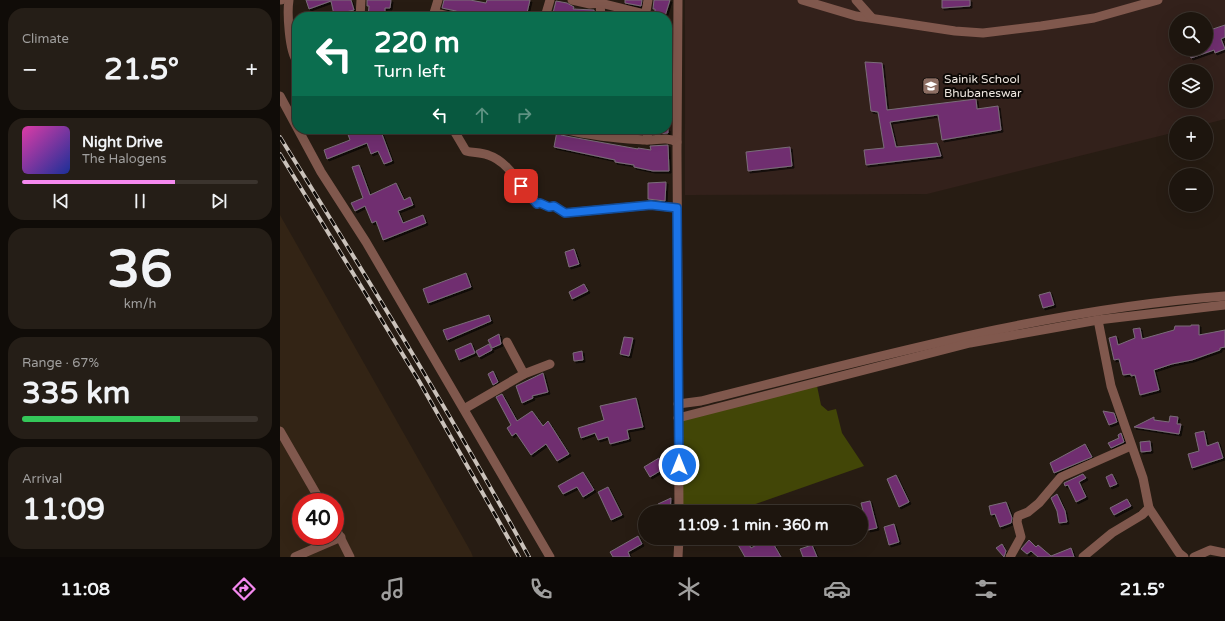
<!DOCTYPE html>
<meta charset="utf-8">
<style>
:root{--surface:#1d150e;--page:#251e17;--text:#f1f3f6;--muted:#a09f9e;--line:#3b342e;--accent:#f589ef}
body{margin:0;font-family:"Varela Round",sans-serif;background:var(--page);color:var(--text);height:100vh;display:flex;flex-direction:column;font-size:15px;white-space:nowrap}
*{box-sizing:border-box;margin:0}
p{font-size:13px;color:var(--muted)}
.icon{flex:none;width:22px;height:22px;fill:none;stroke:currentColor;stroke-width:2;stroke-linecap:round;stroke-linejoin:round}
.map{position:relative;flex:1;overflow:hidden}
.side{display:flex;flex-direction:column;gap:8px;padding:8px;background:#100c08;width:280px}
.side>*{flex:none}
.hud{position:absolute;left:12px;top:12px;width:380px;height:122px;border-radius:16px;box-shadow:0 4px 16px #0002,0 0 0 1px var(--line);background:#0b6e4f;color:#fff;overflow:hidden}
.fabs{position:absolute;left:889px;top:12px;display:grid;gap:8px}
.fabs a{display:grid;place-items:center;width:44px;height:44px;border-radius:50%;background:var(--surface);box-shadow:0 4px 16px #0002,0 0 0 1px var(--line);font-size:20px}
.speed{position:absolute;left:12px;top:493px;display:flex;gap:8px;font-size:20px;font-weight:700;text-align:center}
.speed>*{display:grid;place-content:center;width:52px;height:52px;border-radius:50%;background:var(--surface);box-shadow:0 4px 16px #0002,0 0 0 1px var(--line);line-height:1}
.speed .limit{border:6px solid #d22;background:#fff;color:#111}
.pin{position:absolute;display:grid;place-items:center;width:34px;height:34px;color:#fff;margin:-17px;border-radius:8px;box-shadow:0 2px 6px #0006}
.me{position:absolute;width:44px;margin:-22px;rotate:0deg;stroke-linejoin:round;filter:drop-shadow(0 0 3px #0008)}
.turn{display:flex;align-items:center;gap:14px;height:84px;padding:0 16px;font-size:18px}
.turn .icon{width:52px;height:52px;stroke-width:2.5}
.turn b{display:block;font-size:28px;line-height:34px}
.lanes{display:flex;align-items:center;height:38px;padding:0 16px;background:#0003;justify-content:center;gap:20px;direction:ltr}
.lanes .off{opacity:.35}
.big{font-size:30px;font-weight:700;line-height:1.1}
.side .card{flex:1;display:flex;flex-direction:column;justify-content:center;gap:6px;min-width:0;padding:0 14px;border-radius:16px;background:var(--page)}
.side .dial{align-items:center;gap:0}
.dial b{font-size:52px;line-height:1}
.song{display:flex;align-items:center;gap:12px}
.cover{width:48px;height:48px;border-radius:6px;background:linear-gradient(135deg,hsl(320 70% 55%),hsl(230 70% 35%))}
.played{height:4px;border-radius:2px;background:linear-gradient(90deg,var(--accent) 65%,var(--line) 65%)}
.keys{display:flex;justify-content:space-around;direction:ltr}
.heat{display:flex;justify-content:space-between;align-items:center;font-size:22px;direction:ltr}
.charge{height:6px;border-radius:3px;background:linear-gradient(90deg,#34c759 67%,var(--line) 0)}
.trip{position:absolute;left:358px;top:505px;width:230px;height:40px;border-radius:20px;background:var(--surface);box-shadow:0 4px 16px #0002,0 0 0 1px var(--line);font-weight:700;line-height:40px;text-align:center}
.dock{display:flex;height:64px;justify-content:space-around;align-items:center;background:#0c0806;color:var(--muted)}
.dock .icon{width:28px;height:28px}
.dock .current{color:var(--accent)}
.dock b{font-size:18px;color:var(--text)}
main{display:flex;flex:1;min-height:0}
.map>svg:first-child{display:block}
.built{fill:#332415;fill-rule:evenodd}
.education{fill:#33211b;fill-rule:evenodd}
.green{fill:#424607}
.building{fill:#702f6f;stroke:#7a6d79;filter:url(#shadow)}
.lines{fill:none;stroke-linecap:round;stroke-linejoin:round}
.minor{stroke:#80584d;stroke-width:9}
.rail-casing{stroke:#cac2bb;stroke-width:4}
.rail{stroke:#0c0805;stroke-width:2.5;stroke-dasharray:8;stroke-linecap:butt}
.route-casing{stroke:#114b97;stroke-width:10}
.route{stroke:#1a73e8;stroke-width:7}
.labels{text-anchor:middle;stroke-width:4;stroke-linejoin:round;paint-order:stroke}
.poi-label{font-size:12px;fill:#ede6df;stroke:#0c0805;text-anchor:start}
</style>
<main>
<section class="side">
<div class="card"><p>Climate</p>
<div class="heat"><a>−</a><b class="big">21.5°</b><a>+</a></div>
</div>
<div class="card">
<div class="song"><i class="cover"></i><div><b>Night Drive</b><p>The Halogens</p></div></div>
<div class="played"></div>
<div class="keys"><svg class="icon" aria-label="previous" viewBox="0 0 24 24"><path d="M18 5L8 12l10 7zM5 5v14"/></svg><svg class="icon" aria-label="pause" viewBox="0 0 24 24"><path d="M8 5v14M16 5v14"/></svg><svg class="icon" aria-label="next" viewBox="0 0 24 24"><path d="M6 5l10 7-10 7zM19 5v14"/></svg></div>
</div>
<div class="card dial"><b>36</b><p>km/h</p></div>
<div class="card"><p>Range · 67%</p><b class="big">335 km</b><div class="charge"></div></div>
<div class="card"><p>Arrival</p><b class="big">11:09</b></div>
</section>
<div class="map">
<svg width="945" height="557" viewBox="0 0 945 557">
<defs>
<filter id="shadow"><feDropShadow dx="2" dy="2" stdDeviation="0" flood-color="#0009"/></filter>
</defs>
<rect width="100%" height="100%" fill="#271c13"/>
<!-- built -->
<path class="built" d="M0,215L191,552L193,557H0ZM21,502H55V536H21Z"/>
<!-- education -->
<path class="education" d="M405,0H945V119L926,124L896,123V132L647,194L405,195ZM896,19H926V49H896ZM896,71H926V101H896Z"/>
<!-- green -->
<polygon class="green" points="536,381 541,405 548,411 556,409 562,433 584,466 453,512 400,512 402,413"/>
<!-- building -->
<g class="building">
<polygon points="26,0 71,0 74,10 54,15 51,1 29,9"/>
<polygon points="87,0 111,0 110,8 105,8 105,17 88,17 89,6 87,6"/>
<polygon points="164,0 190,0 206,3 207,0 250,0 246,17 186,17 176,11 162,8"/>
<polygon points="345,0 362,0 361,6 345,3"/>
<polygon points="374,0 390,0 385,16 375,13 375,9 373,9"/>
<polygon points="662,0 690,0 690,6 662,8"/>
<polygon points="276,1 287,3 294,7 293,9 314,10 315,17 272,17"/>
<polygon points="945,25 945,37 941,39 945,49 935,53 934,50 911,58 908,49 926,49 926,42 930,40 927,31"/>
<polygon points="585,62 602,63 607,110 696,99 697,109 718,106 721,130 662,140 658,115 610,122 616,147 657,143 661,156 586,165 584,150 604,148 598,112 591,111"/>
<polygon points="66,129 86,129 88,134 100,129 112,161 104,164 98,151 91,154 87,143 47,159 44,150 70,140"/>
<polygon points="374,129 388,129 388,133 374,134"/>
<polygon points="277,131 281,135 291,137 358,149 358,148 371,150 370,146 388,145 389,171 373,171 354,167 354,165 335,162 335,160 274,147"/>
<polygon points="510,147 512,166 468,171 466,152"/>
<polygon points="79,165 90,195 116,183 124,200 130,197 133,205 118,211 123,223 143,215 146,223 103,240 96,221 92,223 85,206 75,211 71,203 83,198 72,167"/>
<polygon points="386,182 385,201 368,199 368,183"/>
<polygon points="294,249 299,264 289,267 285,252"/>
<polygon points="186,273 191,287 148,303 143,289"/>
<polygon points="304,284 308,291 292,299 289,292"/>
<polygon points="770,292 774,305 763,308 759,295"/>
<polygon points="209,315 211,321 167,340 163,330"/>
<polygon points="911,325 919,325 919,335 945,330 945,347 940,348 940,350 912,360 892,364 874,370 879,390 860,395 855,375 851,376 851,374 843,375 839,359 834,360 829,338 836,336 838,345 855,338 853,329 860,328 862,339 894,330 895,326 911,326"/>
<polygon points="219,334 221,344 212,348 208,340"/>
<polygon points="344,337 353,338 349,356 340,354"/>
<polygon points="191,343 195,353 179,360 175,350"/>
<polygon points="209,344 212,350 199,357 196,351"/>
<polygon points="302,351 303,360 294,361 293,353"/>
<polygon points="213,371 218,382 213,385 208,374"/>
<polygon points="263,373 268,392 252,396 253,398 242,403 236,386"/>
<polygon points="222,394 237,421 252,411 263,426 268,421 289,454 277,461 266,444 251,455 236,433 232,436 227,428 231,425 216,397"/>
<polygon points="356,398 363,427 347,430 349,439 330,444 328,437 318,440 315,433 301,438 298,428 324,420 320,406"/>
<polygon points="823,411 834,413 837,422 829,425"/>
<polygon points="890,416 898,417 897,424 901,424 899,434 854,427 874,417 874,420 889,422"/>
<polygon points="924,431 927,446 938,442 943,458 912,468 908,454 919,451 915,433"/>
<polygon points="841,433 844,442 831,448 828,443 839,438 838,435"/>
<polygon points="870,441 871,451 861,452 860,442"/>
<polygon points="805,444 812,457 774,473 770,463"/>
<polygon points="379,458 385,468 370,477 364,467"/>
<polygon points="303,472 314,490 303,497 297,487 283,494 278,486"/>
<polygon points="803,474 806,478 799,482 806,497 796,502 788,485 785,486 784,483"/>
<polygon points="832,474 837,484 830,487 826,477"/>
<polygon points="616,475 629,502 619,507 607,479"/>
<polygon points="328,487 342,515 331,520 318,492"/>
<polygon points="777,494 785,511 787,522 779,523 777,511 771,498"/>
<polygon points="391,498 390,512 380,512 378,504"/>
<polygon points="847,499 851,506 834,515 830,508"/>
<polygon points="590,501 597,528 588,530 581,503"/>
<polygon points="726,502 732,518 731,523 720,527 715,514 711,515 709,506"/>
<polygon points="614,524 619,542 609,545 604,527"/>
<polygon points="358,536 362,544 348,552 350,557 333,557 330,552"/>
<polygon points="479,538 490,538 501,557 465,557 457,543 466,539 471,548 482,542"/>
<polygon points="749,540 756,547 758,545 771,556 791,548 794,557 758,557 751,551 747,554 741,549"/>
<polygon points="722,544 726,551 724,557 716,548"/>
<polygon points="532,545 537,557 523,557 520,549"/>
</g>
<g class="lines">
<!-- minor -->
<g class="minor">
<polyline points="0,0 1,0"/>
<path d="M9,0C7,12 9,52 17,61"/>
<polyline points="158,0 154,13 175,17"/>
<polyline points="292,0 310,4 320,3 321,17"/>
<polyline points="398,0 397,151 399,512"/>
<polyline points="522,0 576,16 675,31 703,33 761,26 814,18 878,0"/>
<polyline points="576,0 592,18"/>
<polyline points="320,3 365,14"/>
<polyline points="80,17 81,0"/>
<polyline points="265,17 270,0"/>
<polyline points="365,17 368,0"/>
<polyline points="0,96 41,172 86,242 270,557"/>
<path d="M173,129L186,151C193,153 201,152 208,155C230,162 241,188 257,204L260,203L269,207L274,206L285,213L371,205L397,208"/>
<path d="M283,129C309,136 337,138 363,140C377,141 384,136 397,142"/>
<polyline points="367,140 368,129"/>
<polyline points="227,342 244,374"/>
<path d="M398,404L421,401C594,358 767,309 945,296"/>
<polyline points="184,409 244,374 270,364"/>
<polyline points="398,418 690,343 818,320 945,305"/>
<polyline points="0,431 41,502"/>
<polyline points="869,508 899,553 904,557"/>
<polyline points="55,527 70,557"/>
<polyline points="15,557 61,537"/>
<polyline points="398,557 399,538"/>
<polyline points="730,557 741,537 737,522 738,516 748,512 759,503 781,477 851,446"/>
<polyline points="803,557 832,533 862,515 869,508 863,478 831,386 818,320"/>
<polyline points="914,557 930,550 945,553"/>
</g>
<defs>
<g id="rail">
<path d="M0,137C86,276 171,414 249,557"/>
<polyline points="0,154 139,381 239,557"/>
</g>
</defs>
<!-- rail casing -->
<use href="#rail" class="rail-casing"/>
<!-- rail -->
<use href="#rail" class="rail"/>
</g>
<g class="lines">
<defs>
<polyline id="route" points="241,186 257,204 260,203 269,207 274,206 285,213 371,205 397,208 399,465"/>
</defs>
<!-- route casing -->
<use href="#route" class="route-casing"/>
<!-- route -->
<use href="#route" class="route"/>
</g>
<!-- icons -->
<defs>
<symbol id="school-square" viewBox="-11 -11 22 22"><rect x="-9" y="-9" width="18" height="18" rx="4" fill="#8d6e63" stroke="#0c0805"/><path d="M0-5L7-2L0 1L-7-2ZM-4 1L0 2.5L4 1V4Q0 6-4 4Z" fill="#fff"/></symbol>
</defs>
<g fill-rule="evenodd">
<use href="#school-square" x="641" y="76" width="20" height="20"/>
</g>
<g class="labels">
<!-- poi labels -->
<g class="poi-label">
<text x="664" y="83">Sainik School<tspan x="664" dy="14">Bhubaneswar</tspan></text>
</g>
</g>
</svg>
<div class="fabs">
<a><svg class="icon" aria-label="search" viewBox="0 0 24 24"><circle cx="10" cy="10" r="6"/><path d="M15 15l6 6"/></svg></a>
<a><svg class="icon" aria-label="layers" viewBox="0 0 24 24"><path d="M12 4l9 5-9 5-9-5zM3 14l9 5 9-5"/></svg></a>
<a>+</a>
<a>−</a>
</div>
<div class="speed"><div class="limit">40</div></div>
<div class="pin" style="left:241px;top:186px;background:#d93025"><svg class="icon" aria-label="arrive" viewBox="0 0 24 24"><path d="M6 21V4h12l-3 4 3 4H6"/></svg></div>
<svg class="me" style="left:399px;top:465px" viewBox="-20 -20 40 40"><circle r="17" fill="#1a73e8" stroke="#fff" stroke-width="3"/><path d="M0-11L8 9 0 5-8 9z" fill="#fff"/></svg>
<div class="trip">11:09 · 1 min · 360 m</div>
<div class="hud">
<div class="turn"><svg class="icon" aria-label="left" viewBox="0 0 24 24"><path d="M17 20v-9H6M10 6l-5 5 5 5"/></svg><div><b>220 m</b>Turn left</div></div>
<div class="lanes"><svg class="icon" aria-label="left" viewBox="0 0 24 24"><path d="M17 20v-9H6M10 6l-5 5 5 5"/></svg><svg class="icon off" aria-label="ahead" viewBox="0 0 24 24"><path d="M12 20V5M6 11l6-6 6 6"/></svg><svg class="icon off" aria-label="right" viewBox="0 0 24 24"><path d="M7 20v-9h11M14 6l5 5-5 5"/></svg></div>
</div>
</div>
</main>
<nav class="dock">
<b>11:08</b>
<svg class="icon current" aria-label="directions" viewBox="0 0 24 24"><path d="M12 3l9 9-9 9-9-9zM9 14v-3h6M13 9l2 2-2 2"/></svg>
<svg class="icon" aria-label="music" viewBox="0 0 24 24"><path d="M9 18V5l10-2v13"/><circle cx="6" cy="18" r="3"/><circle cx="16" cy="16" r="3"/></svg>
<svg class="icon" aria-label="phone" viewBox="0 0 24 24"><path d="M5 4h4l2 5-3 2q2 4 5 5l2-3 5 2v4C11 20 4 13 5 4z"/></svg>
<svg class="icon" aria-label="climate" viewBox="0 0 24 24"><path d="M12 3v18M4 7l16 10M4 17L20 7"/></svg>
<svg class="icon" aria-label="car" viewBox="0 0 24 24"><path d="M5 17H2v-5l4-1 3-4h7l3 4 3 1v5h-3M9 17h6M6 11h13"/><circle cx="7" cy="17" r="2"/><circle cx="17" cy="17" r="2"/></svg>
<svg class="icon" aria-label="filters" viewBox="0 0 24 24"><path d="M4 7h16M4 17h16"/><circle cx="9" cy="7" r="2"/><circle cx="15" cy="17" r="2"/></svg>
<b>21.5°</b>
</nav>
